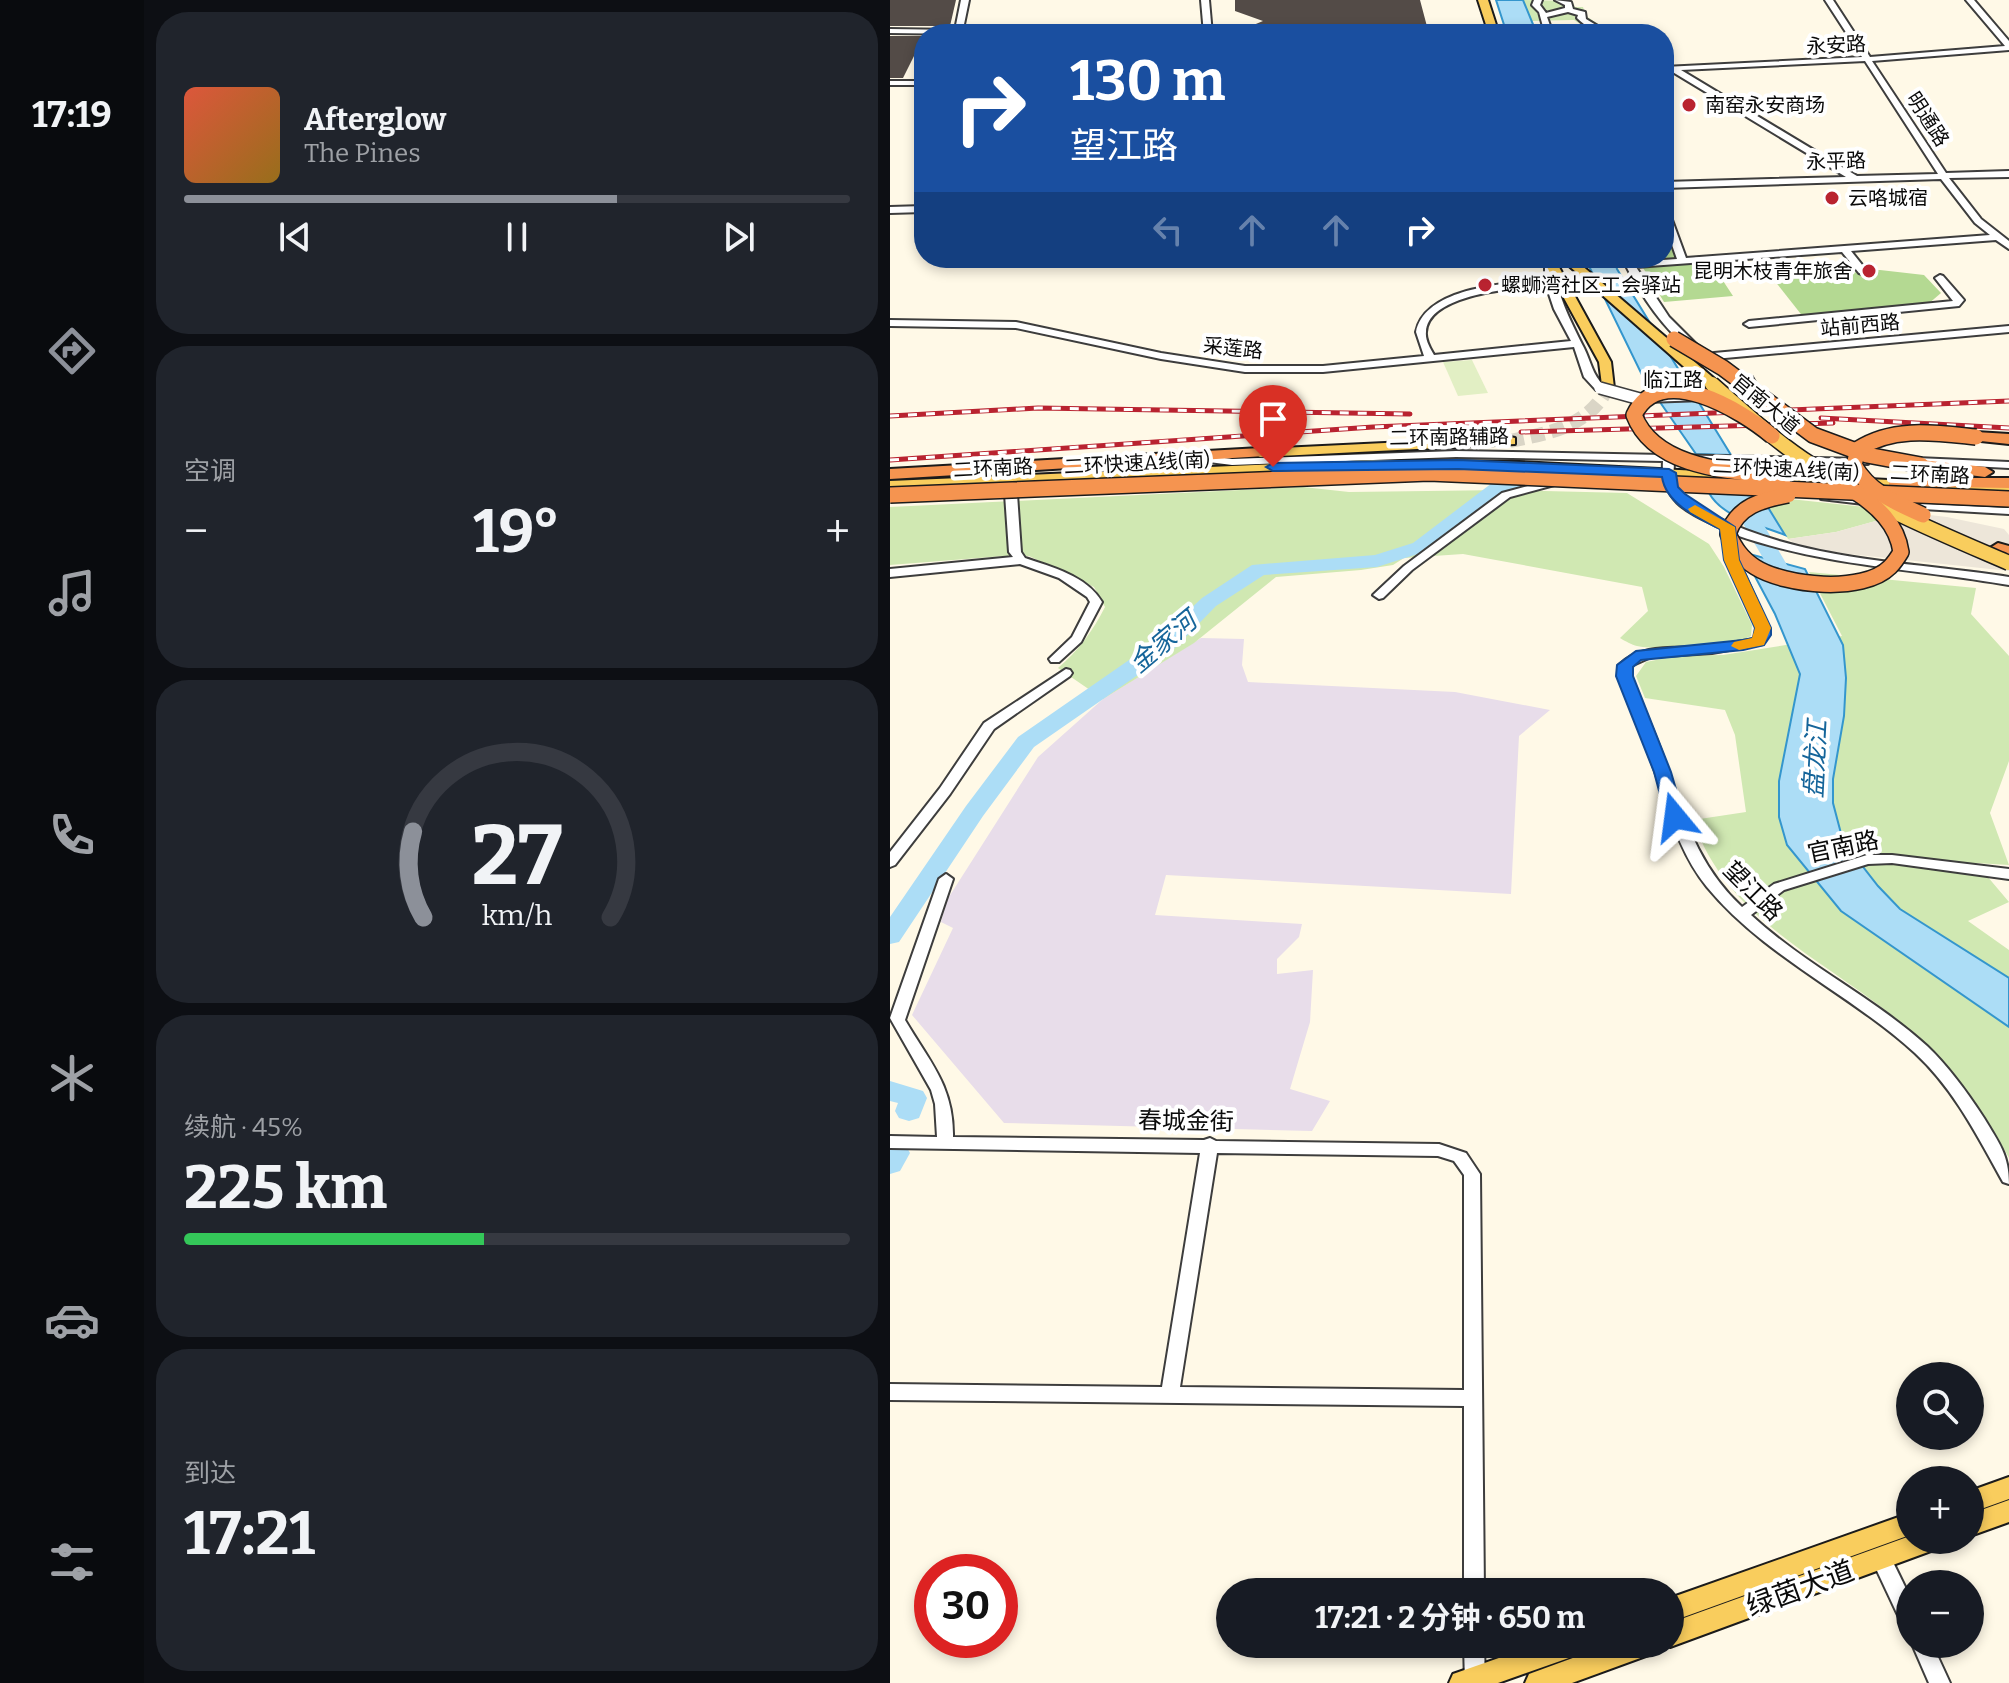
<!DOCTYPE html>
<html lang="zh">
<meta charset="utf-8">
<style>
:root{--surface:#171b24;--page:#20242c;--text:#f1f3f6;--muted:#9ea1a6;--line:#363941;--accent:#8c9099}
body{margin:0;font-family:Bitter,"Noto Sans SC",serif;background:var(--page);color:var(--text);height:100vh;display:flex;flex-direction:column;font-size:30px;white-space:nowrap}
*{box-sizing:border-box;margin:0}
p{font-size:26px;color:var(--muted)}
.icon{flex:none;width:44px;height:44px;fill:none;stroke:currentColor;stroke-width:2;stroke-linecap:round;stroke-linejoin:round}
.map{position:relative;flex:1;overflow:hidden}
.sheet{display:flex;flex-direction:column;gap:12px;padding:12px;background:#0d0f14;width:746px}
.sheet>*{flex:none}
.guide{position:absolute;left:24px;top:24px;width:760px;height:244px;border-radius:32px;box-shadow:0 4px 12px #0003;background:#1a4fa0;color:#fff;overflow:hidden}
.buttons{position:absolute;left:1006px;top:1362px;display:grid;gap:16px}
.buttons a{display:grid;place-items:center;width:88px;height:88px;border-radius:50%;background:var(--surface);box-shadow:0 4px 12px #0003;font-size:40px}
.speed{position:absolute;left:24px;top:1554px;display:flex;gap:16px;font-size:40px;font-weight:700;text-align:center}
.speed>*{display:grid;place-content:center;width:104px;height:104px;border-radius:50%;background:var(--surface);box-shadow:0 4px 12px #0003;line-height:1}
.speed .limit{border:12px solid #d22;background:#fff;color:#111}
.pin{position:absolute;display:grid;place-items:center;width:68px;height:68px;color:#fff;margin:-82px -34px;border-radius:50% 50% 50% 0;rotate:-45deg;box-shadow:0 0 8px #0007}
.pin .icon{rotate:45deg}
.me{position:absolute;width:88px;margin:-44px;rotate:344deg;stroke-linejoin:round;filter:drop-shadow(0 0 6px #0008)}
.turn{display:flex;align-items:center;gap:28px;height:168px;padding:0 24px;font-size:36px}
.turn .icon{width:104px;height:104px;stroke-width:2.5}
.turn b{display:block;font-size:56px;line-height:68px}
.lanes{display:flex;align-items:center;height:76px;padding:0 24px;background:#0003;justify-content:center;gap:40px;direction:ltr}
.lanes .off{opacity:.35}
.big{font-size:60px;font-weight:700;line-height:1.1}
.sheet .tile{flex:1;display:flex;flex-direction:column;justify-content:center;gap:12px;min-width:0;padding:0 28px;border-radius:32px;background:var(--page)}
.sheet .dial{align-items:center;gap:0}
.dial svg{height:208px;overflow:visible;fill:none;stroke:var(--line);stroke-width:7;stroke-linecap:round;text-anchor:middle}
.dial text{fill:var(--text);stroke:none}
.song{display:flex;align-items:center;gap:24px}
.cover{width:96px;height:96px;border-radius:12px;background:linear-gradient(135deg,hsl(10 70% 55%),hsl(40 70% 35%))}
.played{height:8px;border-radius:4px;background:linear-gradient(90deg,var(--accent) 65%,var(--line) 65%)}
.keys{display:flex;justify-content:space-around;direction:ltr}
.heat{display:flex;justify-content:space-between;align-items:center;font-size:44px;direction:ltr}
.charge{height:12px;border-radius:6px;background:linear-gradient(90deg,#34c759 45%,var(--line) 0)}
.trip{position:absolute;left:326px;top:1578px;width:468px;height:80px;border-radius:40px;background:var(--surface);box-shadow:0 4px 12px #0003;font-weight:700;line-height:80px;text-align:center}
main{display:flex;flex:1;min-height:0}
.menu{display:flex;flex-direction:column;width:144px;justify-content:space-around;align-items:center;background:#090b0e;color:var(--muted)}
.menu .icon{width:56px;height:56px}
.menu .on{color:var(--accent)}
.menu b{font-size:36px;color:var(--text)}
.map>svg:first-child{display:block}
.industrial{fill:#e8ddea}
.green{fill:#d0e8b2}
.forest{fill:#b4d992}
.pitch{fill:#e2efc4}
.plaza{fill:#ede6d9}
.water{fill:#acddf6;stroke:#3496cd;stroke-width:2}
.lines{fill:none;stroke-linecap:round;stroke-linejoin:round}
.river{fill:#acddf6;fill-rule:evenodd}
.building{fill:#534b47}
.major-tunnel{stroke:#dad5c6;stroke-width:14;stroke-dasharray:14 7;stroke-linecap:butt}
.minor-casing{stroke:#3d3d3d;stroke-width:4}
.major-casing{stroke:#1b1b1b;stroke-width:4}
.highway-casing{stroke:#1b1b1b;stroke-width:4}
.minor{fill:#fff;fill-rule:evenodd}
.major{fill:#f9cd5d;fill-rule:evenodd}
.highway{fill:#f59450;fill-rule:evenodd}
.rail-casing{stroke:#b92330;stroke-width:5}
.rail{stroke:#fff;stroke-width:3;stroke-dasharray:9;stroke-linecap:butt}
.minor-bridge-casing{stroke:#3d3d3d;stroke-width:14;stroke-linecap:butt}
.major-bridge-casing{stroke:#1b1b1b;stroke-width:17;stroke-linecap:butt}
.highway-bridge-casing{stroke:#1b1b1b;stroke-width:18;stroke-linecap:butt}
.minor-bridge{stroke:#fff;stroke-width:11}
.major-bridge{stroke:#f9cd5d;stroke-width:14}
.highway-bridge{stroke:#f59450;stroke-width:15}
.route{fill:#1a73e8;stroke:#114b97;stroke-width:2}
.slow{fill:#f59e0b}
.poi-dot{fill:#b92330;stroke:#fff;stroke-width:3}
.labels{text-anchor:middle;stroke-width:8;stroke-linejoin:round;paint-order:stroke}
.far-street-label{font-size:20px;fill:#0a0a0a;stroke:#fff}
.far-poi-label{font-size:20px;fill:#0a0a0a;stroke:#fff;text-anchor:start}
.street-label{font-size:24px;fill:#0a0a0a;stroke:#fff}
.water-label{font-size:26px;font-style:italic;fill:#15659a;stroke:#fff}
.near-street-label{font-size:28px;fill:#0a0a0a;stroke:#fff}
</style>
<main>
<nav class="menu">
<b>17:19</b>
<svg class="icon on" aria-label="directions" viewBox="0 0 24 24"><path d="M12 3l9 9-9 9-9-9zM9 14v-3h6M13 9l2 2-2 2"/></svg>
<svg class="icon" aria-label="music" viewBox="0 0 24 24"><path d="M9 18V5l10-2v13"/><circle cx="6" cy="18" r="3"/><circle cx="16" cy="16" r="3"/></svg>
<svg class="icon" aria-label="phone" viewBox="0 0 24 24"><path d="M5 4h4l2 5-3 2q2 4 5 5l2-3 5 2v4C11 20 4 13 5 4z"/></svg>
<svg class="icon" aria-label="climate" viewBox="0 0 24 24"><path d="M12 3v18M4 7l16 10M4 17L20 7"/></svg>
<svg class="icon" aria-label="car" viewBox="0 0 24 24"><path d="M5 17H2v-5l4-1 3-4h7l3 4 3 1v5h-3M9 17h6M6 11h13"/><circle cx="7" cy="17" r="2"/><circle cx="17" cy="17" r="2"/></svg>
<svg class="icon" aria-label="filters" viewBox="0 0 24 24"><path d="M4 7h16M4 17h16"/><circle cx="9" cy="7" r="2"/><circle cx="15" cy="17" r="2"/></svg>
</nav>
<section class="sheet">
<div class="tile">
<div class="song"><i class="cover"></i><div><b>Afterglow</b><p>The Pines</p></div></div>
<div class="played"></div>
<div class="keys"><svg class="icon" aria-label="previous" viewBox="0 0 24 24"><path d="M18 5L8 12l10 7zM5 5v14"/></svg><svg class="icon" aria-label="pause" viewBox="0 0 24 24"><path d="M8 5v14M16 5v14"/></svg><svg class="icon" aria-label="next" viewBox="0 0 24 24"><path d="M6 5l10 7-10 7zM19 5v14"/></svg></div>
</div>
<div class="tile"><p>空调</p>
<div class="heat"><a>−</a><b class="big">19°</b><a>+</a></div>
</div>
<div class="tile dial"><svg viewBox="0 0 100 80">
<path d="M14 69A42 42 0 1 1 86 69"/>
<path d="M14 69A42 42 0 0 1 10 36" stroke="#8c9099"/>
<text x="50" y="56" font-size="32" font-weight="700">27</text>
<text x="50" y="72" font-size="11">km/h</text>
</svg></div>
<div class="tile"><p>续航 · 45%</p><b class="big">225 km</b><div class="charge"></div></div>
<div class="tile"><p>到达</p><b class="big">17:21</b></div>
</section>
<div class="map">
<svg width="1119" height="1683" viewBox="0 0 1119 1683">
<rect width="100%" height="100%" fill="#fff9e7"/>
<!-- industrial -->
<polygon class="industrial" points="311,638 354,639 352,665 358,682 565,692 660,710 629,736 621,894 276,875 265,915 412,924 409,937 387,959 387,974 423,970 420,1022 400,1089 440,1101 422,1131 114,1123 22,1015 63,928 51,922 57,900 148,757 213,699"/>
<!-- green -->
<g class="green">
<polygon points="633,0 682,1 685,7 693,7 696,16 723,34 706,34 684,20 641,21"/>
<path d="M413,487L459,492L615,490L737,493L819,544L834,567L862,625L861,636C842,647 770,651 747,646C742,645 735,641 730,638L758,611L752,587L573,554L514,558L503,565L471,570L386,577L304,643L213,699L168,668C188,651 203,631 215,607L204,587L139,556H114L0,565V507Z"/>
<polygon points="871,496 975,507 1004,516 946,532 898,539"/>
<path d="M919,572L1086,588L1081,614L1119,656V761L1100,813L1119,865L1086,863L1119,902L1078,921L1119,950V1158C1087,1098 1053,1056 999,1013C926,955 835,916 803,820L856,812L845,735L835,710L755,698L746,676L756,662L786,656L833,655L952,636Z"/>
</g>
<!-- forest -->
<g class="forest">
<polygon points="774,225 789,263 820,261 843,296 774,302 747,258 774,258"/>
<polygon points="990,270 1034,275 1051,293 1037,305 914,318 884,280"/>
</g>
<!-- pitch -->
<polygon class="pitch" points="582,360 598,393 568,396 553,362"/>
<!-- plaza -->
<polygon class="plaza" points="1005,511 1057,517 1114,529 1119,535 1119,571 950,553 909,546 898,539 946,532 1003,516"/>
<!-- water -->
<g class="water">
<polygon points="606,0 633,0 647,34 617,34"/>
<polygon points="695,258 724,258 727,269 841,455 806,454 754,379"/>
<path d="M819,493L871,496L895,535C870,525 833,518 819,493Z"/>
<polygon points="852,552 915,569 953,645 956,678 954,716 943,779 943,803 953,841 988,886 1010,909 1119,978 1119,1027 951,911 897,845 889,817 889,781 910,674 885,614"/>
</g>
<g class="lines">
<!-- river -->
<g class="river">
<polygon points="631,476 638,478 640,482 638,486 615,491 537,551 487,567 374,575 326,606 281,652 144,747 93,816 9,942 0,944 0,917 76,806 128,737 265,642 312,598 362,565 485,555 523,543 602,483"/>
<polygon points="847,490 857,496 911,589 908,593 894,593 891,589 837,496"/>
<polygon points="0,1081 33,1091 37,1098 29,1118 19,1121 9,1118 5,1111 8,1103 0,1101"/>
<polygon points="6,1142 16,1146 20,1153 10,1171 0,1174 0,1144"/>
</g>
</g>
<!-- building -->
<g class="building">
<polygon points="0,0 66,0 60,26 0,26"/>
<polygon points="345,0 530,0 539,34 342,34 373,21 345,11"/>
<polygon points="0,36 34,36 13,78 0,78"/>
</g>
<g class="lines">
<!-- major-tunnel -->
<path class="major-tunnel" d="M620,441C660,433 701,426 719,385"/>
<defs>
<g id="minor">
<polygon points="71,0 79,0 72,34 0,33 0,29 65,30"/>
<polygon points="311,0 319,0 322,34 314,34"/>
<path d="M644,0H652L650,5L656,13L675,8V5L665,0L681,2L683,9L695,12L696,19L721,34C708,34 696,27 687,18L688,15L678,12L657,17L663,34H655L649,12L642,5Z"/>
<path d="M935,0H943L980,57L1115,46L1076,0H1084L1119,41V50L982,61L1056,173L1119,171V177L1059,178L1091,219L1119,241V249L1106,240L961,251L977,271L972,274L969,273L952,252L746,267L779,317L808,346L799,348C770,326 748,290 732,258H742L744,262L787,259L774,222V206L778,209L796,258L1100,235L1085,223L1051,179L774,188V182L956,177L781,71H774V67L972,57ZM975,61L1048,174L967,176L791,70Z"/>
<rect x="0" y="81" width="34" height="4"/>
<polygon points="34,206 34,212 0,213 0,207"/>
<polygon points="328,258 338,258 338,262 330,264"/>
<path d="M655,258L663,260C666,293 679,318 694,348C701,362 702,374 714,386V390H706L694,377L684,347L433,372H355L271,359L126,328L0,326V320L126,322L271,353L355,366H433L534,356L526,332C535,287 617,283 655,280ZM656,285L664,309L681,341L544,355C540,348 535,340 536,332C538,293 628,288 656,285Z"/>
<polygon points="1050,275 1053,276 1074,300 1069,306 859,327 854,324 859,321 1063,301 1045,278"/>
<polygon points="1119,326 1119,332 824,359 819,356 824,353"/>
<polygon points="858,376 862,377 866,384 860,394 843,399 756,402 751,399 756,396 842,393 852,390 856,384 853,379"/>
<path d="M566,451L974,459L978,460V464L784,462C784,469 782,479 786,486C792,500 811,509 824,516C917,562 1018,561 1119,577V585C1027,569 935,566 846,535L848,560L879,628L873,644L822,653L761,657L741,666L740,676C752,705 765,733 775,762C795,818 807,865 852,907L884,884L977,855H1002L1119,869V879L1002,863L978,864L894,890L861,915C915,965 983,997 1037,1046C1059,1067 1077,1092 1094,1118C1109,1143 1119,1155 1119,1184L1113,1182C1088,1137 1064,1089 1025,1053C959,993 875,957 817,887C787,850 777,804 761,760C751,732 739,704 728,676L729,665C751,643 785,649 813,647C830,645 847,642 864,639L867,628L836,560L834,535L839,532C805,515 770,506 773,461L566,457L342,465L296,459L291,456L296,453L342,459Z"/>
<polygon points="1027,458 1119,462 1119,468 1023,463 1023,459"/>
<polygon points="664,479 670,482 668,484 620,497 522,570 493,598 489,599 483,595 514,566 612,493"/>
<path d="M121,491L127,494L131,552L135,558C162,567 197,576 212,602L191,642L169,662H161L159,659L182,637L200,602L197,597L169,578L130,564L0,577V569L123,557L119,552L115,494Z"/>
<polygon points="935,494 982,499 988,502 982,505 931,499 931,495"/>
<polygon points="1019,503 1119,508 1119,514 1015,508 1013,506"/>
<polygon points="176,669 180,670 182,673 180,676 104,729 60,794 5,865 0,867 0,852 50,788 94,723"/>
<path d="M56,874L63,879L15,1020C39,1061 64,1086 63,1137L314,1140L320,1138L326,1141L549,1144L576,1153L590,1174L594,1592H574V1406L0,1400V1384L272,1387L310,1153L0,1148V1136L47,1137L45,1104L41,1090L0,1018L49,879ZM327,1153L548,1156L564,1161L574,1175V1390L290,1387Z"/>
<polygon points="991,1549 998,1552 1020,1597 1020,1628 1013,1626 981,1558 984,1552"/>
<polygon points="574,1644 594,1644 595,1683 575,1683"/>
<polygon points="1022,1644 1042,1644 1060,1683 1039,1683"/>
</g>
<g id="major">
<polygon points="588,0 598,0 609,34 599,34"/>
<polygon points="652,258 664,258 721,362 724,388 714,388 712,385 709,362"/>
<polygon points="670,258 683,258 827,381 827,387 817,387"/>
<polygon points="620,437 625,438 625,444 370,457 363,453 370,449"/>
<polygon points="482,460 629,462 849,473 856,477 849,481 629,470 482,468 0,489 0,481"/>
<polygon points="878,474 1119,486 1119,494 873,481 871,478"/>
<polygon points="1119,1477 1119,1499 1080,1513 1080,1491"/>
<polygon points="1119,1500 1119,1522 1080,1536 1080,1514"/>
<polygon points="1020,1513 1020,1535 780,1622 780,1598"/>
<polygon points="1020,1536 1020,1540 1053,1540 1049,1548 780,1647 772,1644 780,1644 780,1623"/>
<polygon points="649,1644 697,1644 693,1653 608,1683 559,1683 563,1674"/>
<polygon points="721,1644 768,1644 764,1653 682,1683 635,1683 639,1674"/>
</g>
<g id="highway">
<polygon points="1086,432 1119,434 1119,444 1081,440 1081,434"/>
<polygon points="370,448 375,450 375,456 0,479 0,469"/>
<polygon points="1031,460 1095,467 1103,472 1095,477 1025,468 1025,462"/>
<polygon points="1005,478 1119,478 1119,488 999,486 999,480"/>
<polygon points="1108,543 1119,546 1119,557 1100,548"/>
</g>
</defs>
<!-- minor casing -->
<use href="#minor" class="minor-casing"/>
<!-- major casing -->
<use href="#major" class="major-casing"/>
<!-- highway casing -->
<use href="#highway" class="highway-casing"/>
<!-- minor -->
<use href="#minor" class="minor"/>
<!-- major -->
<use href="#major" class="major"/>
<!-- highway -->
<use href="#highway" class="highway"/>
<defs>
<g id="rail">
<polyline points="0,416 148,408 520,414"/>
<polyline points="931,418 1119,428"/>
<polyline points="631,432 943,423"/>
<polyline points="0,460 483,427 1119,401"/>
</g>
</defs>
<!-- rail casing -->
<use href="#rail" class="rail-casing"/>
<!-- rail -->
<use href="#rail" class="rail"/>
<defs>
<polyline id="minor-bridge" points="710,388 750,399"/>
<path id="major-bridge" d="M822,384C854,412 886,442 922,465C983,506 1052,534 1119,563"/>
<g id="highway-bridge">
<polyline points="784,339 833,368 923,435 977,455 1031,465"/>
<path d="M882,436C852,411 770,360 744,415C765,470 844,471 894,477"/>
<polyline points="0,495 539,473 1119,499"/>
<path d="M898,495C872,500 847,506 838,534C845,548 851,558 865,567C895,586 973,594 1000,567C1004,563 1008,557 1011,552C1007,524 987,506 964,491"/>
<path d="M1033,515C1006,503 979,492 964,465L968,449C1004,426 1046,433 1086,437"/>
</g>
</defs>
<!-- minor-bridge casing -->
<use href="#minor-bridge" class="minor-bridge-casing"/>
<!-- major-bridge casing -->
<use href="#major-bridge" class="major-bridge-casing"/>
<!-- highway-bridge casing -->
<use href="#highway-bridge" class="highway-bridge-casing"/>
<!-- minor-bridge -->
<use href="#minor-bridge" class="minor-bridge"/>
<!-- major-bridge -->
<use href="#major-bridge" class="major-bridge"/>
<!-- highway-bridge -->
<use href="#highway-bridge" class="highway-bridge"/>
</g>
<!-- route -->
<path class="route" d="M568,460L779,469L786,473L788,487L795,494L845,527L849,560L881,628V635L874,645L853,650L751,660L743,667V676L781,772L794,817L791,821L785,823L776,817L764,772L726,676L727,665L746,651L853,640L863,638L865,628L834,560L830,529C808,518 776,504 772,477L568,469L383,471L376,467L383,463Z"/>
<!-- slow -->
<polygon class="slow" points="805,505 845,527 849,560 881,628 874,645 849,650 841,646 844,642 862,638 865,628 834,560 830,529 800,512 798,509"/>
<!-- markers -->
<g class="poi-dot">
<circle cx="799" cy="105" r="8"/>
<circle cx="942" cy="198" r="8"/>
<circle cx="979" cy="271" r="8"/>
<circle cx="595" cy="285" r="8"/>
</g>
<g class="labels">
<!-- far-street labels -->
<g class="far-street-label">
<text transform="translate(946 45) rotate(-3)" y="7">永安路</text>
<text transform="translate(1038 119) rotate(57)" y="7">明通路</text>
<text transform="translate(946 161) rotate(-2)" y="7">永平路</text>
<text transform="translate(970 325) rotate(-5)" y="7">站前西路</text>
<text transform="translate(343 348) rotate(6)" y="7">采莲路</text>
<text x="783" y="387">临江路</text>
<text transform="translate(876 404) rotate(40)" y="7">官南大道</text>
<text transform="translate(559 437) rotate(-1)" y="7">二环南路辅路</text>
<text transform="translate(247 463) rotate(-3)" y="7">二环快速A线(南)</text>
<text transform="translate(103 468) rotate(-3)" y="7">二环南路</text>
<text transform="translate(896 469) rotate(3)" y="7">二环快速A线(南)</text>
<text transform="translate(1040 474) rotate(3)" y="7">二环南路</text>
</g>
<!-- far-poi labels -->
<g class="far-poi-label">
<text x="815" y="112">南窑永安商场</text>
<text x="958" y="205">云咯城宿</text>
<text x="963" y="278" text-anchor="end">昆明木枝青年旅舍</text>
<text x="611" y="292">螺蛳湾社区工会驿站</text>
</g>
<!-- street labels -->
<g class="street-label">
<text transform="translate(953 847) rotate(-12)" y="8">官南路</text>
<text transform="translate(863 891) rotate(45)" y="8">望江路</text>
<text transform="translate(296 1121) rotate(1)" y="8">春城金街</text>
</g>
<!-- water labels -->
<g class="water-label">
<text transform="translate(273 642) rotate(-40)" y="9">金家河</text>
<text transform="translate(925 759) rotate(-87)" y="9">盘龙江</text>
</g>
<!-- near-street labels -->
<g class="near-street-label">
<text transform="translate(910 1588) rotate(-20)" y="10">绿茵大道</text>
</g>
</g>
</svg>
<div class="buttons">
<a><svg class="icon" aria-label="search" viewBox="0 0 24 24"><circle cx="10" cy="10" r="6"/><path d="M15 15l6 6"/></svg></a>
<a>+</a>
<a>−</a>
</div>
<div class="speed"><div class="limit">30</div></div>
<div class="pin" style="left:383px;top:467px;background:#d93025"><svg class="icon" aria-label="arrive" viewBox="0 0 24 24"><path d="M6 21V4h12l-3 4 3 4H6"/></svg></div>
<svg class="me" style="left:785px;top:817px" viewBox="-20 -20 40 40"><path d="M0-17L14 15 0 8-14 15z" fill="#1a73e8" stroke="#fff" stroke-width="4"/></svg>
<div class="trip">17:21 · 2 分钟 · 650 m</div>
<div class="guide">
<div class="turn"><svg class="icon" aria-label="right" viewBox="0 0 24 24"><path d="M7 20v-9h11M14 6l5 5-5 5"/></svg><div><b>130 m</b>望江路</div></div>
<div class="lanes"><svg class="icon off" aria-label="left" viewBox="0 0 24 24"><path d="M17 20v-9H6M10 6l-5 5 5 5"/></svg><svg class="icon off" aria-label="ahead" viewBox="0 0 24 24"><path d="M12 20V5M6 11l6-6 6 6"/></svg><svg class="icon off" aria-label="ahead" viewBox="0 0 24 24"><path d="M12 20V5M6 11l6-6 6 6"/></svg><svg class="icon" aria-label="right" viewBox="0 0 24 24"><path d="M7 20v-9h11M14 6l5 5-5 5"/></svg></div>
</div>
</div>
</main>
